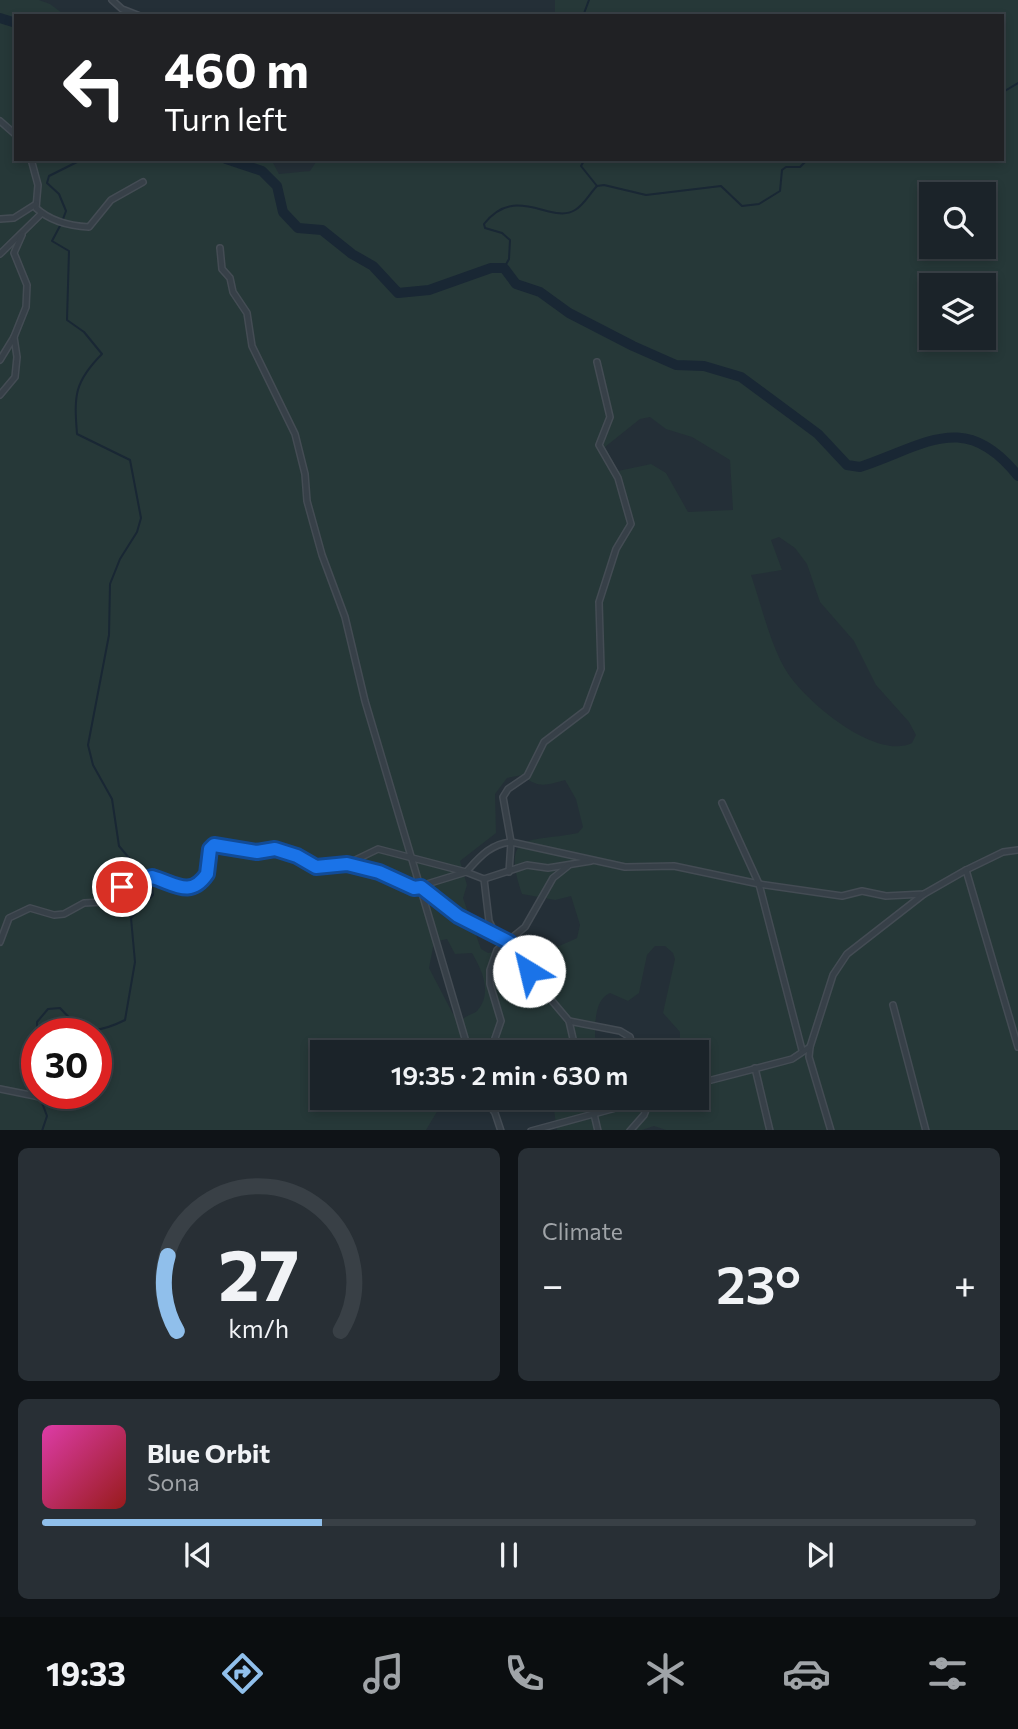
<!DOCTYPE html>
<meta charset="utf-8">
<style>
:root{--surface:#1b2329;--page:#282f35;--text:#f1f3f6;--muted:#a0a4a8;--line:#394046;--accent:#90bfeb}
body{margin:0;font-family:Commissioner,sans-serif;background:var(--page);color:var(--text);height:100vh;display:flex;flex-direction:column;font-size:26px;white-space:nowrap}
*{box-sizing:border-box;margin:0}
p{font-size:23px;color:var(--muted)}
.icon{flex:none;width:38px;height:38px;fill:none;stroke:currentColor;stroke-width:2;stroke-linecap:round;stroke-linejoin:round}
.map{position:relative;height:1130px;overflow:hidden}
.drawer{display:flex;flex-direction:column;gap:18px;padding:18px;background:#0f1317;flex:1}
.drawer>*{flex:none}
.banner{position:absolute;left:14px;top:14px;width:990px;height:147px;border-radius:0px;box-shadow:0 4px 10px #0003,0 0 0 2px var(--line);background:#202124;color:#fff;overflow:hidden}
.tools{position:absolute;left:919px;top:182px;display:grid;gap:14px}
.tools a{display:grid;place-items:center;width:77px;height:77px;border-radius:0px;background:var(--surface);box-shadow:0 4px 10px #0003,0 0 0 2px var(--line);font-size:35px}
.speed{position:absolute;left:21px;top:1018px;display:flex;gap:14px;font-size:35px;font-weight:700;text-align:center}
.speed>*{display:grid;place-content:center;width:91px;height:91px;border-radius:50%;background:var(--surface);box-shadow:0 4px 10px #0003,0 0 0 2px var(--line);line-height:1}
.speed .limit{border:10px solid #d22;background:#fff;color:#111}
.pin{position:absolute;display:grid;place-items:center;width:60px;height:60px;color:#fff;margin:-30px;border:4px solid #fff;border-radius:50%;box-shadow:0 2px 7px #0007}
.me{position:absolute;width:77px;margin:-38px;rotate:324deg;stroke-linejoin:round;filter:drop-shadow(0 0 5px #0008)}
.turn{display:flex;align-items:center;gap:24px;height:147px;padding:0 35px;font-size:32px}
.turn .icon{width:91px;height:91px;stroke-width:2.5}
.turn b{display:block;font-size:49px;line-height:60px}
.big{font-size:52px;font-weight:600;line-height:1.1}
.drawer .widget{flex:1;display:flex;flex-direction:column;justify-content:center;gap:10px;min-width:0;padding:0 24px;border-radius:10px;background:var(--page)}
.drawer .dial{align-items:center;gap:0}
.dial svg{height:182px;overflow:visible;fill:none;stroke:var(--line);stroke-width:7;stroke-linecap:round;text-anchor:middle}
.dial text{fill:var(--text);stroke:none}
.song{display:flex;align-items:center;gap:21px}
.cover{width:84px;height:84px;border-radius:10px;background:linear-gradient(135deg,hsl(320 70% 55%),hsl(0 70% 35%))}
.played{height:7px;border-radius:4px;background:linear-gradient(90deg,var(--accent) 30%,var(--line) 30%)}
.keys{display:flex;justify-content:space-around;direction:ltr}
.heat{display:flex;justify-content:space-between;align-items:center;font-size:38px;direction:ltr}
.drawer .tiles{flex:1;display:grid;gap:18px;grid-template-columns:1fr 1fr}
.widget:last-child{grid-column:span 2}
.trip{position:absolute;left:310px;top:1040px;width:399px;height:70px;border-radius:0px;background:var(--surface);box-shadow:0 4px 10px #0003,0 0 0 2px var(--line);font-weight:600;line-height:70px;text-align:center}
.tab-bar{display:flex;height:112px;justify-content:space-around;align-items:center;background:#0b0e10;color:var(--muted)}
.tab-bar .icon{width:49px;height:49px}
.tab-bar .on{color:var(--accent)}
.tab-bar b{font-size:32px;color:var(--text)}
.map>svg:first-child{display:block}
.green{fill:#263838;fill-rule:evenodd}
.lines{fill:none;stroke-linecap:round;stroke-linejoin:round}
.stream{stroke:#192734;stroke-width:2}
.river{stroke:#192734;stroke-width:10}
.street-casing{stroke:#444c54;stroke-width:8}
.street{stroke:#374048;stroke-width:5}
.route-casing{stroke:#114b97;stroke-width:18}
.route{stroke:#1a73e8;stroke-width:12}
</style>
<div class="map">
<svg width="1018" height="1131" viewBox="0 0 1018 1131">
<rect width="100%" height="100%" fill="#242f37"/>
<!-- green -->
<path class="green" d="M0,0H39L50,4L66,16H16V159H271L279,174L310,171L318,159L416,163L422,159H1003V16H555V0H1018V1130L669,1131L654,1126L642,1130H557L552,1097H696V1052H680V1032L663,1013L675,959L673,953L665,946H655L647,955L639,993L628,1001L610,993C591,1001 596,1034 595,1052H322V1097H439L438,1110L426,1130L0,1131ZM931,194H984V247H931ZM931,285H984V338H931ZM650,417L666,429L692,437L730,460L733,510L688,512L666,473L651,464L618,471L605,447L640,419ZM779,537L795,548L807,564L820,602L854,641L876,685L909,722L916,735L912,743C876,761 805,701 787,672C771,647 761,604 751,575L782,570L771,540ZM522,775C538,789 547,785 565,780L576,799L583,827L578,833C531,843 500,829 522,894L555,900L571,896L580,925L577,938C564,944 541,955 527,952C507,949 510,948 488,953L481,949L463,898L467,885L460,861L496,833L495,794L507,778ZM447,939L455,954L472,953C482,970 493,993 477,1011C474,1014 467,1015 463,1019L453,1014L429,968L434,942ZM37,1034H96V1094H37Z"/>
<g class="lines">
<!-- stream -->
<g class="stream">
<polyline points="583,16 589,0"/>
<polyline points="1003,92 1018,83"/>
<polyline points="585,159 581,166 597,186"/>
<polyline points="63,219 66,211 59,194 47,183 49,176 83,159"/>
<path d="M504,268L509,259L510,240L502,233L485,228L484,224C516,183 551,225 575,210C584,205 590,193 597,186L604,185L646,195L721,186L742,206L759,204L780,191L782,170L786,167H800L808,159"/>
<path d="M37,1046V1022L48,1009L60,1008C83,1034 95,1035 125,1020L135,962L131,918L153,895L151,877L134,864L119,846L112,799L93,765L88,745L109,635L110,584L120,559L137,532L141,518L130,460L77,434C74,396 74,382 102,354L84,332L67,320L69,251L52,241L61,224"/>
<polyline points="42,1131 47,1116 41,1100 43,1094"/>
</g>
<!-- river -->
<g class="river">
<polyline points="0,18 16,23"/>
<path d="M226,159L262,171L277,186L283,212L298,228L322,230L352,254L373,266L398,293L429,290L491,268H504L516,284L540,292L569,313L633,346L676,365L704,366L741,377L818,434L847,465L860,467C926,445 965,409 1018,476"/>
</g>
<defs>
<g id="street">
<polyline points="112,0 122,9 140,16"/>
<polyline points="0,121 16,135"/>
<path d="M31,159L38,185L36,208C50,221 70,226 89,227L111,200L143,182"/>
<polyline points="0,219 14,218 36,204"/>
<polyline points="220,248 222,269 230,278 233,292 247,313 252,346 295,434 305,474 307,501 322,555 345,617 365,701 469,1052"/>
<polyline points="0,254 42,213"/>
<polyline points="0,360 14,337"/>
<polyline points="0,395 15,377 17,357 14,337 26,307 27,285 14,253 22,235"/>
<polyline points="722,803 759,884 802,1050"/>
<path d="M347,864L378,849L466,872C479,858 490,844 511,842L625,867L674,866L759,884L842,896L862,891L886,896L924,894L966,870L1003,852L1018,850"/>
<polyline points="966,870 1018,1047"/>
<polyline points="509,872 511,842 503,797 508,789 527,776 544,742 586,710 601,669 599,602 616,549 631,524 618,478 599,445 610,417 597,362"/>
<polyline points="484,879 489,921 495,933"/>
<polyline points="421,887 458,916 509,942 510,951 569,1021 620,1031 630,1037 634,1052"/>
<path d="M0,942L9,918L30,908L54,915L64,914L84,903L104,902L122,887L151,877C174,883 190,899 207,874L210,849L220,844L257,852L275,849L297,856L316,868L347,864L379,872L414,888L466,872L484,879L527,865L548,868L591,861"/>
<polyline points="893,1005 926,1131"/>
<polyline points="569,1021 576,1052"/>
<polyline points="810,1047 809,1057 831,1131"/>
<polyline points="469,1049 476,1043 493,1044 501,1021 490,984 490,970 497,950 525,927 553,878 568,866"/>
<polyline points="755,1068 770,1131"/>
<polyline points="696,1084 792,1059 810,1047 833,975 847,954 924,894"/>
<polyline points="0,1089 40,1097"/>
<polyline points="484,1097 495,1113 501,1131"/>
<polyline points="590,1097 598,1131"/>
<polyline points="439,1099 454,1103 461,1097"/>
<polyline points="531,1131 623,1106 653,1102"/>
<polyline points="630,1131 644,1115 647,1107 661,1097"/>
</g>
</defs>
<!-- street casing -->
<use href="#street" class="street-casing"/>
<!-- street -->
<use href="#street" class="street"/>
</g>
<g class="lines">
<defs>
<path id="route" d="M122,887L152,877C174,883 190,899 207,874L210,849L214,845L257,852L275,849L297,856L316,867L347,864L379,872L414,888L421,887L458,916L509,942L510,951L529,971"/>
</defs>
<!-- route casing -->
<use href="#route" class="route-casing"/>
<!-- route -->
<use href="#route" class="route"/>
</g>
</svg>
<div class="tools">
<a><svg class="icon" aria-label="search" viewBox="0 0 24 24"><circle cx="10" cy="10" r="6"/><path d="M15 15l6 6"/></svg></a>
<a><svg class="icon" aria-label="layers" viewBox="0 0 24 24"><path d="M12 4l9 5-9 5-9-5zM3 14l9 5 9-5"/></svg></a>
</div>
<div class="speed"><div class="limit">30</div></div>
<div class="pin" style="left:122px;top:887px;background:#d93025"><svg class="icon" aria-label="arrive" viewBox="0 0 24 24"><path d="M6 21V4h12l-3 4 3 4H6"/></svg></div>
<svg class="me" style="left:529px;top:971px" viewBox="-20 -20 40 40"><circle r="19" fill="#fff"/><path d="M0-13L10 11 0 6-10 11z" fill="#1a73e8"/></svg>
<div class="trip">19:35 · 2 min · 630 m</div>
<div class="banner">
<div class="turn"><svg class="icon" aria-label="left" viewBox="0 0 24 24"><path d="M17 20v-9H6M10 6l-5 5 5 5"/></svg><div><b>460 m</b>Turn left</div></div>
</div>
</div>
<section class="drawer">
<div class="tiles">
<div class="widget dial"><svg viewBox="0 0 100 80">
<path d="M14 69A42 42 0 1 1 86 69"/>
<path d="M14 69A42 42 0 0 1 10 36" stroke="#90bfeb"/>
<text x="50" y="56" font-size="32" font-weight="700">27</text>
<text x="50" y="72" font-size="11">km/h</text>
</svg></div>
<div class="widget"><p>Climate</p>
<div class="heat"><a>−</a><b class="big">23°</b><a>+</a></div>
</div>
<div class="widget">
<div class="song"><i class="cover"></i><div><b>Blue Orbit</b><p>Sona</p></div></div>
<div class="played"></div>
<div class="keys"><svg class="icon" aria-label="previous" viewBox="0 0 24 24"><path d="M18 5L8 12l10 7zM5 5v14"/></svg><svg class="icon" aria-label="pause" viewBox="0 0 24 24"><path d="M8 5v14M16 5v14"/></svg><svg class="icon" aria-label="next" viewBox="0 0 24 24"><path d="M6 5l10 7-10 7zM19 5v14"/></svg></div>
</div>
</div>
</section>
<nav class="tab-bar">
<b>19:33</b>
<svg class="icon on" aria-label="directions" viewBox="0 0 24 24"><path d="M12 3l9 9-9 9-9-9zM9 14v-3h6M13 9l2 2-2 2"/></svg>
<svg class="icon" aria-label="music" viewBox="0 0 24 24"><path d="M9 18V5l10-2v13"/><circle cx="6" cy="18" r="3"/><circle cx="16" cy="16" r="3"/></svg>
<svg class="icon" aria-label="phone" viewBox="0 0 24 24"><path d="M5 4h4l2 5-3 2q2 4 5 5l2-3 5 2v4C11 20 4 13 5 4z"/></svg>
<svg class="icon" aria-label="climate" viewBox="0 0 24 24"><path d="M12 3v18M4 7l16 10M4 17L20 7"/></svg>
<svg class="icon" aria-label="car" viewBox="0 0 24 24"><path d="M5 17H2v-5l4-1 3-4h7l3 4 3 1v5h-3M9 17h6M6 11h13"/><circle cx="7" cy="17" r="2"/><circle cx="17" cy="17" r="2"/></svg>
<svg class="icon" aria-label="filters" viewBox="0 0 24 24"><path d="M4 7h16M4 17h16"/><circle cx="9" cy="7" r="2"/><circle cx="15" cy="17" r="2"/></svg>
</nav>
